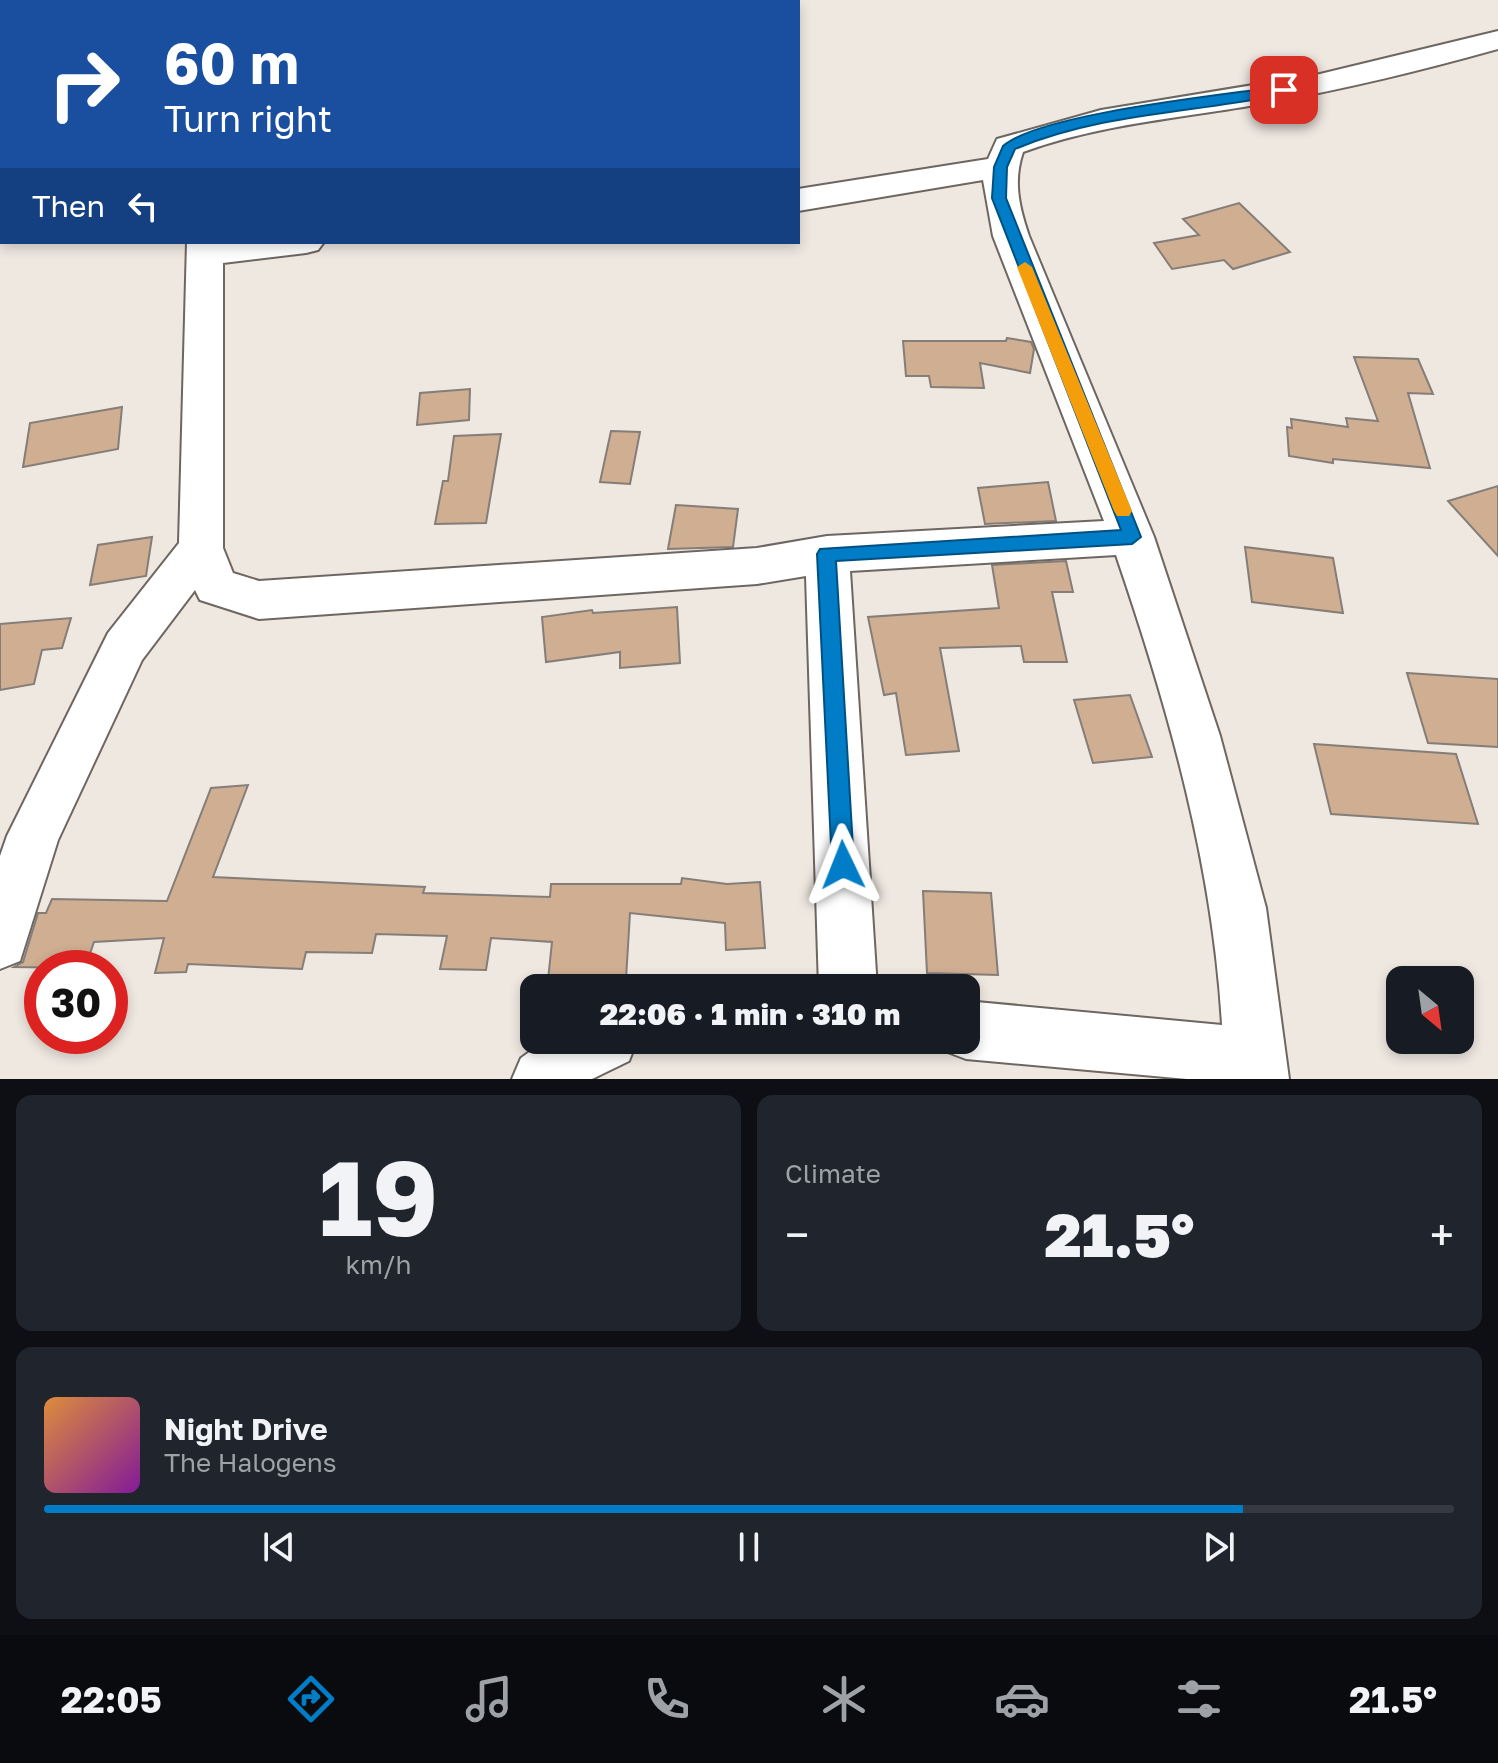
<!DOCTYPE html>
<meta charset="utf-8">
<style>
:root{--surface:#171b24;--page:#20242c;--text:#f1f3f6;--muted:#9ea1a6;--line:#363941;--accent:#007dc6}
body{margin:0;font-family:"Golos Text",sans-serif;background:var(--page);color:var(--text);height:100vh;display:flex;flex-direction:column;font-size:30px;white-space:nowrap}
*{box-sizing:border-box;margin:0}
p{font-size:26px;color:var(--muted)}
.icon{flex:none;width:44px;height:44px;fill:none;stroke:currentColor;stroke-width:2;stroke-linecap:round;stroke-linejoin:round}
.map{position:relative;height:1079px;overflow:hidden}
.side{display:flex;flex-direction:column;gap:16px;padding:16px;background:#0d0f14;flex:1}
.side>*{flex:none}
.hud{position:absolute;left:0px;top:0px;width:800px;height:244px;box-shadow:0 4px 12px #0003;background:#1a4fa0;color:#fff;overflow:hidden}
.needle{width:52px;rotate:151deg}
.tools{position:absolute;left:1386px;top:966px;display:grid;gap:16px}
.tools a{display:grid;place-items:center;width:88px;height:88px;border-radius:16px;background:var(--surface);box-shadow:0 4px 12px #0003;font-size:40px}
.speed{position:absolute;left:24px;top:950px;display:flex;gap:16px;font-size:40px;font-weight:700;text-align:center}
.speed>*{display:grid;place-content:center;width:104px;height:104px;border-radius:50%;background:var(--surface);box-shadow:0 4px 12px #0003;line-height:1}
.speed .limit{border:12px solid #d22;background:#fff;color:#111}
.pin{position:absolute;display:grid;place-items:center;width:68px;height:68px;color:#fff;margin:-34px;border-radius:16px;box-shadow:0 4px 12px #0006}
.me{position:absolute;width:88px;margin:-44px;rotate:358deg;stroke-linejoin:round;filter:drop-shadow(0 0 6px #0008)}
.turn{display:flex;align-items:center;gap:28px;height:168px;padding:0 32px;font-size:36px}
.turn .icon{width:104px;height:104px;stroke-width:2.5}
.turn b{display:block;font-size:56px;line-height:68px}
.then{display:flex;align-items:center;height:76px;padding:0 32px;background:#0003;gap:16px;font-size:30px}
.big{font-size:60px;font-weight:800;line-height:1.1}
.side .tile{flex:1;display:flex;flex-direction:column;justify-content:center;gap:12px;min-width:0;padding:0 28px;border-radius:16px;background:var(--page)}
.side .dial{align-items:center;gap:0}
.dial b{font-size:104px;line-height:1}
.song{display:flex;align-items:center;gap:24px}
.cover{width:96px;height:96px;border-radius:12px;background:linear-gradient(135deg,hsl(30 70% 55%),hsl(290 70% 35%))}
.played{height:8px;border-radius:4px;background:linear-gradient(90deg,var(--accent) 85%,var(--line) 85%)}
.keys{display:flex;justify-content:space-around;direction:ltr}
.heat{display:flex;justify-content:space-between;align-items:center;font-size:44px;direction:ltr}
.side .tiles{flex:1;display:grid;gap:16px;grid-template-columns:1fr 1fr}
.tile:last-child{grid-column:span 2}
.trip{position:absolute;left:520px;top:974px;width:460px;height:80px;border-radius:16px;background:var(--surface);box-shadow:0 4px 12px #0003;font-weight:800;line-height:80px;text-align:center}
.menu{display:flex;height:128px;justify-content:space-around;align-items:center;background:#090b0e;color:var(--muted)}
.menu .icon{width:56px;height:56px}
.menu .current{color:var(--accent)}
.menu b{font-size:36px;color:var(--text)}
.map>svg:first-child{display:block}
.building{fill:#cfae92;stroke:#847d78;stroke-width:2}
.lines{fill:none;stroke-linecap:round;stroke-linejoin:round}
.minor-casing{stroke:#6d6661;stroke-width:4}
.minor{fill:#fff;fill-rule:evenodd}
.route{fill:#007dc6;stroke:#005181;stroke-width:2}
.slow{fill:#f59e0b}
</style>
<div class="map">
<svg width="1498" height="1079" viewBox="0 0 1498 1079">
<rect width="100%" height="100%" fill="#efe8e1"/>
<!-- building -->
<g class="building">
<polygon points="1239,203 1290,252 1233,269 1224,260 1172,269 1154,243 1199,235 1183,219"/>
<polygon points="1007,338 1031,342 1034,349 1030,373 980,363 984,388 931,387 929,376 906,376 903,341 1006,341"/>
<polygon points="1354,357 1418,359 1433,394 1408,393 1430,468 1333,459 1333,463 1289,456 1287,427 1292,428 1291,419 1348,427 1346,418 1378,421"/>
<polygon points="470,389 469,420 417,425 420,393"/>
<polygon points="122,407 118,449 23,467 30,423"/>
<polygon points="611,431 640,432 630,484 600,482"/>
<polygon points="501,434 486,523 435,524 443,481 448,481 454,436"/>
<polygon points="1048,482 1056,521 985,524 978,488"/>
<polygon points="1498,486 1498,556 1448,501"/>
<polygon points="676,505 738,509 733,547 668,549"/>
<polygon points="152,537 146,576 90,585 98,545"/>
<polygon points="1245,547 1333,558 1343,613 1252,602"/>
<polygon points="1066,561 1073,592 1052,592 1067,662 1024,662 1021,646 940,648 959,751 906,755 896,693 884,695 868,617 999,608 992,565"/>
<polygon points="677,607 680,663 620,668 620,652 546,662 542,617 592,610 593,613"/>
<polygon points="71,618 62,648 42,650 34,684 0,690 0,624"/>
<polygon points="1407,673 1498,679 1498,747 1428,743"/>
<polygon points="1130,695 1152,757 1093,763 1074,700"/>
<polygon points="1314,744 1456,754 1478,824 1331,814"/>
<polygon points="248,785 213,877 425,887 423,893 550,897 551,884 681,884 682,878 727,884 760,882 765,948 726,950 725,923 630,913 626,979 548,980 552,942 491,938 486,970 440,969 447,936 376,934 372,953 306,952 302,969 188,964 186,972 155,973 164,938 94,942 85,968 14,967 23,962 38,913 46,913 52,899 167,901 211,788"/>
<polygon points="923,891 991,893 998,975 927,973"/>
</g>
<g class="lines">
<defs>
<g id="minor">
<polygon points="6,0 42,0 5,2"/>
<rect x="202" y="0" width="28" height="2"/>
<path d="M1498,31V49C1420,71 1341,90 1261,104C1181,118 1100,124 1023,152C1013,181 1019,207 1029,236L1154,537L1220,736L1266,908L1289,1079H1187L966,1059L945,1051L941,1040H966V1001L1222,1025C1213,865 1168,707 1116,555L850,571L877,988H819L806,576L757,584L259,619L200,600L195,590L142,660L58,840L20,961L0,969V856L7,836L108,633L179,543L187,242H324L318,250L306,253L223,263V548L233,573L259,581L757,548L827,536L1104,521L993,236L983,180L798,211V189L988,159L997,139L1101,110L1320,74Z"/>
<polygon points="546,1040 637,1040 629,1061 592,1079 512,1079 521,1058"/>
</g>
</defs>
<!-- minor casing -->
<use href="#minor" class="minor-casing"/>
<!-- minor -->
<use href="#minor" class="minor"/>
</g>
<!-- route -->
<path class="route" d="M1284,86L1289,87V93C1197,113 1103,112 1015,149L1007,167L1006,198L1141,537L1132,544L836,561L854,865L851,872L843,876L835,872L832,865L817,554L820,549L1121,530L992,198L994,167L1003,146C1041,113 1226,95 1284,86Z"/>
<!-- slow -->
<polygon class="slow" points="1025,262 1032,267 1132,511 1129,516 1117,516 1114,511 1017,267"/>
</svg>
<div class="tools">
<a><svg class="needle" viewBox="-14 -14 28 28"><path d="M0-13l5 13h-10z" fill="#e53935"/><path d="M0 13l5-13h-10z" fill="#9ea1a6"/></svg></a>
</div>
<div class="speed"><div class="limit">30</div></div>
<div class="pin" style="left:1284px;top:90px;background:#d93025"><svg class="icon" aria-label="arrive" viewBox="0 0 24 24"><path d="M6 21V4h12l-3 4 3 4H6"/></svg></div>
<svg class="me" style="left:843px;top:865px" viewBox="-20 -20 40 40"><path d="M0-17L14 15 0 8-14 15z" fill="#007dc6" stroke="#fff" stroke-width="4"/></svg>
<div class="trip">22:06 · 1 min · 310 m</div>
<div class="hud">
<div class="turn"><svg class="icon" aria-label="right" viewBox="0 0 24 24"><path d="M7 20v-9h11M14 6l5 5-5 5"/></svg><div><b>60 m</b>Turn right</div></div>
<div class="then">Then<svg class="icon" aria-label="left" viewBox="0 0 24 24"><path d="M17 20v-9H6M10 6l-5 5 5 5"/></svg></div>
</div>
</div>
<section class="side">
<div class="tiles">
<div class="tile dial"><b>19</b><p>km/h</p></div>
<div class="tile"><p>Climate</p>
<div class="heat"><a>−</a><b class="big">21.5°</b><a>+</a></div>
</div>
<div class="tile">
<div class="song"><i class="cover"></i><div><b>Night Drive</b><p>The Halogens</p></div></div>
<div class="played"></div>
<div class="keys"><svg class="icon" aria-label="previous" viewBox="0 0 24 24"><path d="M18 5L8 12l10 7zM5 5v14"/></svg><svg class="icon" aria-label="pause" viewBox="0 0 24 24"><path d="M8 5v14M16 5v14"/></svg><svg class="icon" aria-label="next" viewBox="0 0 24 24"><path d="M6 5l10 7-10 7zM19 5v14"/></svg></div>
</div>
</div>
</section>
<nav class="menu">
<b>22:05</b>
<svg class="icon current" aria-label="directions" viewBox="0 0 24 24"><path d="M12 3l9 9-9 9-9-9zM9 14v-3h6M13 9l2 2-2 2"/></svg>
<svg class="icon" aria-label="music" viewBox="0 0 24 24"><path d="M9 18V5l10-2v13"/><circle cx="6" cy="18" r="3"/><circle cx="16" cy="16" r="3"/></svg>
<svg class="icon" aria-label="phone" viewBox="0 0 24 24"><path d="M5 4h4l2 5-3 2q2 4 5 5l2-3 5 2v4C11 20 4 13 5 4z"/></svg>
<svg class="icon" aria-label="climate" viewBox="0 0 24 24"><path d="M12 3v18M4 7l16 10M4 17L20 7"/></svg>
<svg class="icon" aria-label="car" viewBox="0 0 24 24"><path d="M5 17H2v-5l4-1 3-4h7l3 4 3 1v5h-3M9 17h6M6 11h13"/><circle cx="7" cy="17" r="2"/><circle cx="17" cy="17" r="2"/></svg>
<svg class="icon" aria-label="filters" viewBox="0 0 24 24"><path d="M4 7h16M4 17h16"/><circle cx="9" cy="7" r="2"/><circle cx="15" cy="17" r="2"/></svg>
<b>21.5°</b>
</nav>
